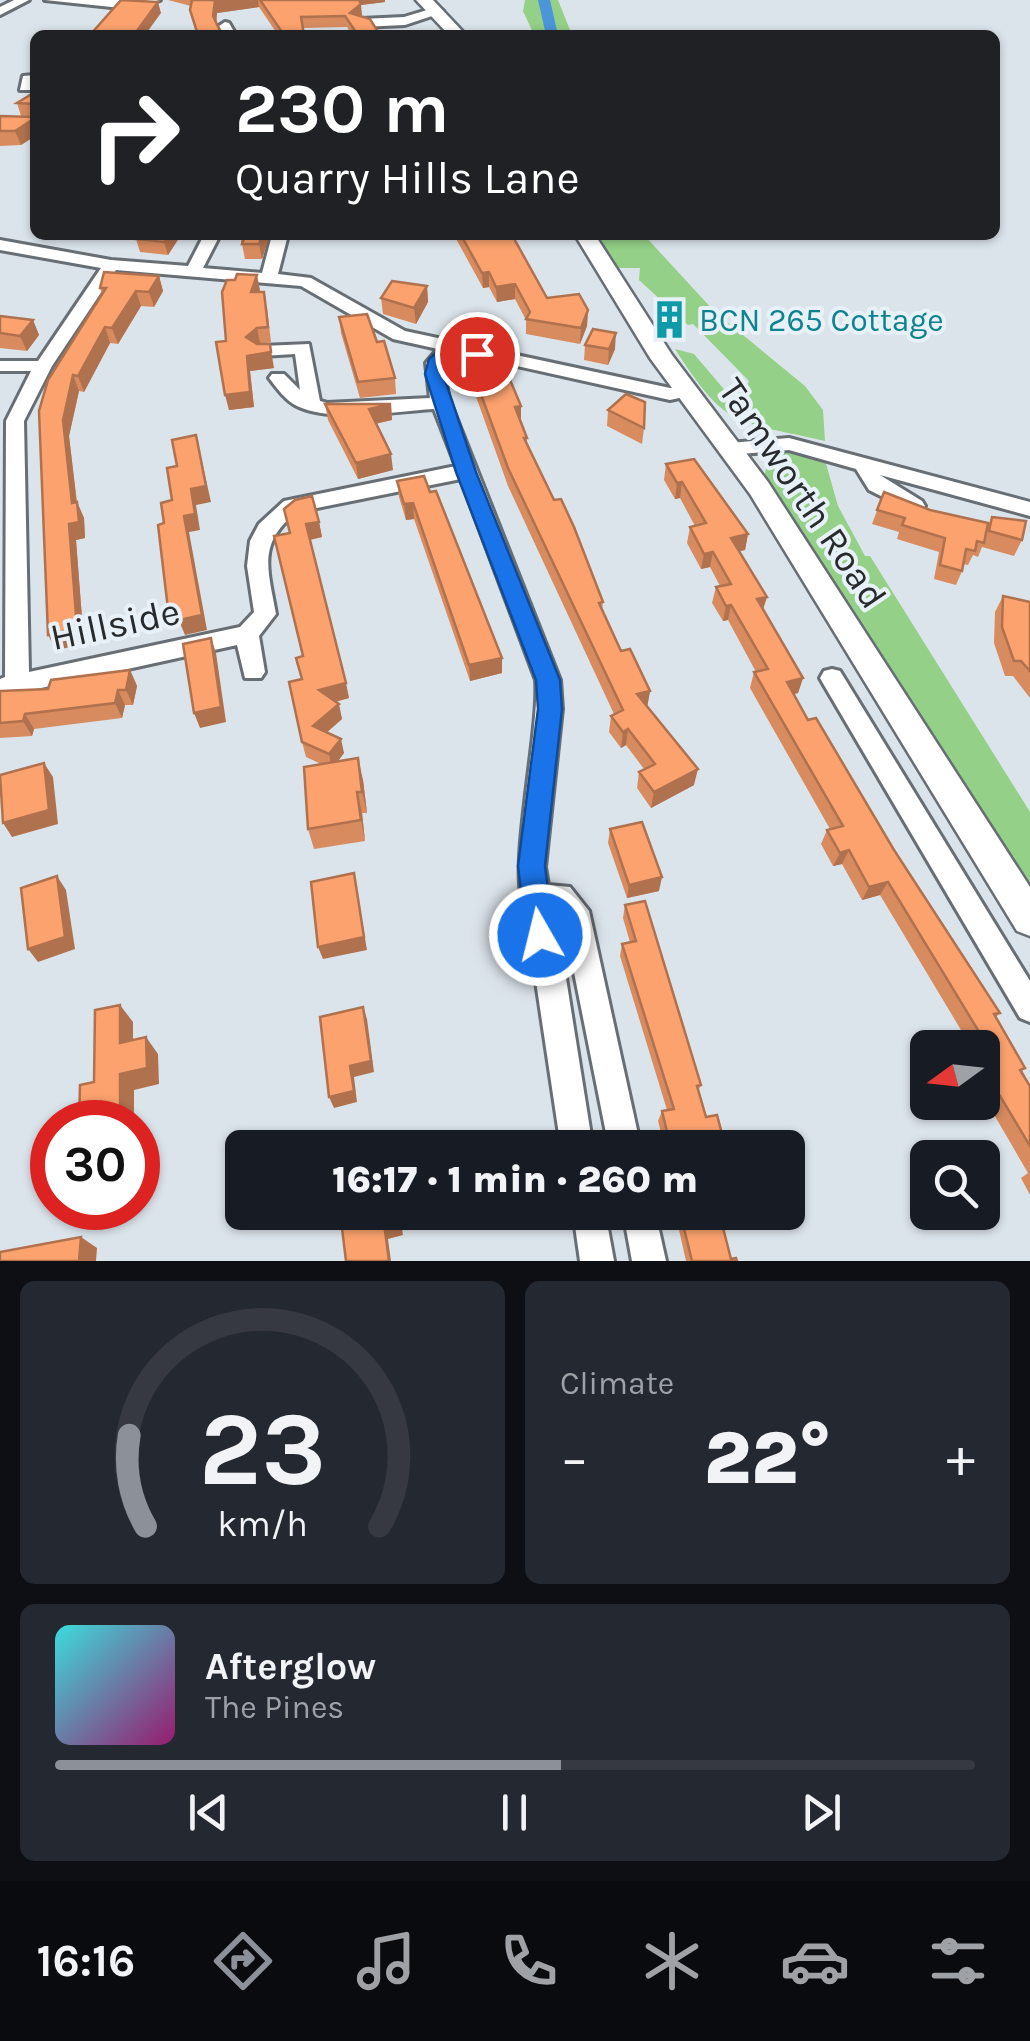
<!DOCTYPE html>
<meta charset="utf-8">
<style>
:root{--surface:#171b24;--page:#242831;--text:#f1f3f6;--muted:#9ea1a6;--line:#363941;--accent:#8c9099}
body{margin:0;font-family:Karla,sans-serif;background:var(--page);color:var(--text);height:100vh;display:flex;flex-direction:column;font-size:38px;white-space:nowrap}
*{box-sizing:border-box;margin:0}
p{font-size:32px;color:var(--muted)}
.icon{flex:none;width:55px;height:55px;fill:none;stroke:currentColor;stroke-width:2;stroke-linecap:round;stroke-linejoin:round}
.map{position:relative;height:1261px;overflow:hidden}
.side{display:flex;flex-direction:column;gap:20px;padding:20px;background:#0d0f14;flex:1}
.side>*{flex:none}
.top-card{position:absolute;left:30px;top:30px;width:970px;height:210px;border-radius:15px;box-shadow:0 2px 8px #0004;background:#202124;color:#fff;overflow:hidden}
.needle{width:65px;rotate:255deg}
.fabs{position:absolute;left:910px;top:1030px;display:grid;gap:20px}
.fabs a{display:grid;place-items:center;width:90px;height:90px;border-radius:15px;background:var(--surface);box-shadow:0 2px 8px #0004;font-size:50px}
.speed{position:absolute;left:30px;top:1100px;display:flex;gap:20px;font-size:50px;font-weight:700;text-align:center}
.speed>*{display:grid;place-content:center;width:130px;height:130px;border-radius:50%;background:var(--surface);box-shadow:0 2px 8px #0004;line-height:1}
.speed .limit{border:15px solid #d22;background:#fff;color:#111}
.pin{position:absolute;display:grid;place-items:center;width:85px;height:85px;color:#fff;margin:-42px;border:5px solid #fff;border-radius:50%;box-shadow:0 2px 10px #0007}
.me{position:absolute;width:110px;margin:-55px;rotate:352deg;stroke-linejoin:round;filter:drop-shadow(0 0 8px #0008)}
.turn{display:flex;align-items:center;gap:35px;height:210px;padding:0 40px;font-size:45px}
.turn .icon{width:130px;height:130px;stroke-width:2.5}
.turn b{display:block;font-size:70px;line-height:85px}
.big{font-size:75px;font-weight:800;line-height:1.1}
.side .widget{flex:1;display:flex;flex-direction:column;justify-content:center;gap:15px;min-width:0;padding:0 35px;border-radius:15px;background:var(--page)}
.side .dial{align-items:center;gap:0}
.dial svg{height:260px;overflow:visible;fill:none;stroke:var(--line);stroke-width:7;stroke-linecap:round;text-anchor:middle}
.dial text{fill:var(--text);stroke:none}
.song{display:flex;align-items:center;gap:30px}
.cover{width:120px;height:120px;border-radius:15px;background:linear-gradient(135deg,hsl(180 70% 55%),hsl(320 70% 35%))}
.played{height:10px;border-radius:5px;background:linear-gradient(90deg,var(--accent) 55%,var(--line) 55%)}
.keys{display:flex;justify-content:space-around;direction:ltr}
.heat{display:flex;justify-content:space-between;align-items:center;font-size:55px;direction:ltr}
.side .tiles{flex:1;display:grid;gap:20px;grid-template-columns:1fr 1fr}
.widget:last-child{grid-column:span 2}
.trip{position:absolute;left:225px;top:1130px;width:580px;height:100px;border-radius:15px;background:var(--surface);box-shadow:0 2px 8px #0004;font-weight:800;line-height:100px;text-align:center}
.tab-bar{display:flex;height:160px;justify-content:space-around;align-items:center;background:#090b0e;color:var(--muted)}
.tab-bar .icon{width:70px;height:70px}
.tab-bar .active{color:var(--accent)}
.tab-bar b{font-size:45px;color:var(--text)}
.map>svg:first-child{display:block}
.green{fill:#94d087}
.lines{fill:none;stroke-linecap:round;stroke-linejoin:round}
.canal{fill:#4b95d8;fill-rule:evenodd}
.minor-casing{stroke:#676e74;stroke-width:6}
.major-casing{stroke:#676e74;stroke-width:5}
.minor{fill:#fff;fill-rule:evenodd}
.major{fill:#fff;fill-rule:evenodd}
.wall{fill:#d88b5f}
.shaded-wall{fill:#b0714e}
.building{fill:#fba26f;stroke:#b0714e;stroke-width:2.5}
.route{fill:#1a73e8;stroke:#114b97;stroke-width:2.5}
.labels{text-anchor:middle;stroke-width:8;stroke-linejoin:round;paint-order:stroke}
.far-culture-label{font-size:32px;fill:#0d838f;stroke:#e9f1f8;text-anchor:start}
.street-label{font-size:38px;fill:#282b2e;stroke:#e9f1f8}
</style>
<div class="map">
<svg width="1030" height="1261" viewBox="0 0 1030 1261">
<rect width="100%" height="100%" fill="#dce4eb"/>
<!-- green -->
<g class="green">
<polygon points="525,0 558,0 572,35 534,35 523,11"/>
<path d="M594,235H644L715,312L805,386L823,410L825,441C735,420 727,430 675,349L694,354L728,394L745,389L749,381L693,324L688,325L639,280L640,268H615Z"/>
<polygon points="784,452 825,460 838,506 865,556 870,556 1030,812 1030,902 764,477 768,461"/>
</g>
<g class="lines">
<!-- canal -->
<g class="canal">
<polygon points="538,0 550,0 558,35 546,35"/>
<polygon points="610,235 627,235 619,240"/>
</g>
<defs>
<g id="minor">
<polygon points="14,0 29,0 0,15 0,7"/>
<polygon points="45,0 160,0 121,8"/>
<polygon points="437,7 443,11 441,13 405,25 361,27 355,23 361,19 404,17"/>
<polygon points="225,22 229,23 236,35 224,35 219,26"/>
<polygon points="35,75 30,90 20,90 23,76"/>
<path d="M204,235H220L203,268L262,273L272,235H288L278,274L311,278L405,331L670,388L687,385L696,391L693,395L670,400L454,352L444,364L448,397L560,680L562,709L545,867L548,885L570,887L589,911L641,1148H609L563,917L555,909L593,1148H561L525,908C507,872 540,733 536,680L461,479L297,512C257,543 268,569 276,614L259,636L265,672L261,678H245L237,645L0,697V679L5,677L6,421L31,371H0V361H38L101,268L0,250V240L111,260L188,266ZM116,270L301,286L393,339L438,349L426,363L430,398L327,403L320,401L309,344L262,346L253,351L262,356L295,354L300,390L284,374H272L269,378C277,388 286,401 297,406C332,423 396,411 434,409L456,466L284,501L259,524L250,541L247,566L254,612L240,627L29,672L24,421L52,366Z"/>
<polygon points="789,438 1030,502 1030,516 880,475 922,501 925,506 922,511 915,513 869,490 856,469 789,450 730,455 720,449 730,443"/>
<polygon points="832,669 840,671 1030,981 1030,1022 1020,1018 824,685 820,678 824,671"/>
<polygon points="573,1212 605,1212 614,1261 580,1261"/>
<polygon points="623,1212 655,1212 666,1261 632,1261"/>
</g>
<g id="major">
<polygon points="416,0 433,0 466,35 449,35"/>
<polygon points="575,235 595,235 672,355 768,482 1030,887 1030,936 1017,931 750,494 650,358"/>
</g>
</defs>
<!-- minor casing -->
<use href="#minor" class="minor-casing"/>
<!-- major casing -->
<use href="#major" class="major-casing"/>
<!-- minor -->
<use href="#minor" class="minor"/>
<!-- major -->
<use href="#major" class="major"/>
</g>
<!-- wall -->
<g class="wall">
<polygon points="168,0 385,0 385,2 361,5 361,16 380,35 352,35 347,27 303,28 304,35 278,35 259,7 217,13 216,22 222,35 197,35 190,10 191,6"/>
<polygon points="35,92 35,136 21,145 0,146 0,116 21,116 17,103"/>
<polygon points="139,235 181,235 168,255 140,252 136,239"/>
<polygon points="240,235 270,235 262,259 245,259"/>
<polygon points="454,235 490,235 547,298 588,310 587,326 580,344 526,334 526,320 515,299 497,302 489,287 483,288"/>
<polygon points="159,276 163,291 154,307 141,306 118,344 110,343 84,392 79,391 69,436 77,502 84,518 85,538 76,540 84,644 56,650 39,411 102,294 100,288"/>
<polygon points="427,286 428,302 416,324 383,314 381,298"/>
<polygon points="260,290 259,292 267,307 271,342 259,344 274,368 250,371 254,407 229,410 226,341"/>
<polygon points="0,316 33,320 39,335 27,351 0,348"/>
<polygon points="339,317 377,342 395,378 396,394 360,398 341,333"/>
<polygon points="585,345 615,349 608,365 584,360"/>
<polygon points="468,359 494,374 521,422 527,438 527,445 603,602 602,610 621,651 650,691 647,707 694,785 651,808 637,788 639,772 644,769 626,745 621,748 609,732 611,716 614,714 508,486 469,377"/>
<polygon points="325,404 391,404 392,420 376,423 393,470 358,479 328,420"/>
<polygon points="608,410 644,428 642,444 607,426"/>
<polygon points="666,464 748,534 745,550 739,551 767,597 763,609 803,678 798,693 794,694 808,720 1000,1013 996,1017 1030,1086 1030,1195 1021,1178 1028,1173 982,1094 982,1048 960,1048 967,1040 880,895 862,900 842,864 833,866 821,844 827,830 830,829 750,688 754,672 756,672 728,620 723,621 712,603 716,587 720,586 710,567 701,569 687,543 690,527 695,526 680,498 675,499 664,480"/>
<polygon points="397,481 430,492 502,673 470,681 414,519 406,520 399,497"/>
<polygon points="884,492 930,510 987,528 992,517 1022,540 1014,556 982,547 978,557 973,555 968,565 963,564 962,571 956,585 934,579 939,552 897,539 899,532 872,524"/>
<polygon points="319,522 322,537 310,540 349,698 336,702 342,719 327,732 344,753 338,761 363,780 367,813 362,813 365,841 314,849 308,829 321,764 306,757 302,742 303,656 290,533"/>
<polygon points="1003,596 1030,602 1030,698 1013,676 1005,676 994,643 995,612"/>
<polygon points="130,670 137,686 133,705 125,705 122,718 34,729 32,736 0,738 0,691 48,689"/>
<polygon points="610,829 659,891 627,898 608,843"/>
<polygon points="625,905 701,1085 698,1091 706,1117 725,1145 723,1148 665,1148 658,1121 662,1111 667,1110 620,956 622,944 630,942 623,918"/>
<polygon points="675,1212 719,1212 731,1259 737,1261 686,1261"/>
</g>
<!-- shaded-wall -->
<g class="shaded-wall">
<polygon points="226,0 258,0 259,7 217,13 216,28 213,16 215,1"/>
<polygon points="356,0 385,0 385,2 361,5 362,15 351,24 350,13"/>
<polygon points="158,2 161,13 145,35 134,35"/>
<polygon points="35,118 35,136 21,145 15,131"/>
<polygon points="169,235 181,235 168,255 164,242"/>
<polygon points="262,235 270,235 262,259 259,244"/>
<polygon points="489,272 489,287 483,288 482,273"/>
<polygon points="257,275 260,290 254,307 251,292"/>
<polygon points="159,276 163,291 154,307 149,292"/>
<polygon points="515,284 515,299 497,302 496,287"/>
<polygon points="427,286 428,302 416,324 414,308"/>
<polygon points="136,291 141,306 118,344 112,328"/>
<polygon points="588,310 587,326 580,344 581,328"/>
<polygon points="33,320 39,335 27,351 20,336"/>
<polygon points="105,327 110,343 84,392 78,376"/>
<polygon points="257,328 260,343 249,352 246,337"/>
<polygon points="616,333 615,349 608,365 609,349"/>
<polygon points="270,344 274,368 250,371 254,407 229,410 225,395 247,356"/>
<polygon points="73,375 79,391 69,436 77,505 77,502 84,518 85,538 76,540 84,644 56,650 48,635 72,503 63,420"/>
<polygon points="391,404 392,420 371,425 369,409"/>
<polygon points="521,406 521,424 515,407"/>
<polygon points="196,435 211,502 196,505 200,530 189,532 207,630 185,635 180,623 174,624 168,609 184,516 191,489"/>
<polygon points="391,454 393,470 358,479 356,463"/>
<polygon points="682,482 680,498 675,499 677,483"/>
<polygon points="413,503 414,519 406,520 404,504"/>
<polygon points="319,522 322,537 309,540 306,524"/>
<polygon points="748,534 745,550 728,554 731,538"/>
<polygon points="713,552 710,567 701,569 704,554"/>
<polygon points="767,597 762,612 757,599"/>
<polygon points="731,605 728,620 723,621 726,606"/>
<polygon points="211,638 216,653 226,722 200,728 194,713"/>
<polygon points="502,658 502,673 470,681 469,665"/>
<polygon points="130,670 137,686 133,705 126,690"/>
<polygon points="803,678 798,693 782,697 787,682"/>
<polygon points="346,683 349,698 322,705 319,690"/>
<polygon points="118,690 125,705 122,718 115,703"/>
<polygon points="650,691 647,708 637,694"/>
<polygon points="339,704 342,719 317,741 313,726"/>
<polygon points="25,714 34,729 32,736 23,721"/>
<polygon points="628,729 626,745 621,748 623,732"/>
<polygon points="341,739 344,753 332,769 329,754"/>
<polygon points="358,758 363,780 367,813 362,792"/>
<polygon points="44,763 53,777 58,824 12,837 3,823"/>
<polygon points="698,769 694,785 651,808 654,792"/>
<polygon points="357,792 362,813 365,841 361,820"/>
<polygon points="849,850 842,864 833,866 840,853"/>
<polygon points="354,873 367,950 323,959 318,947"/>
<polygon points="57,876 66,890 75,949 38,962 28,949"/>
<polygon points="662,877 659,891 627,898 629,885"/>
<polygon points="888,882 880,895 862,900 869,887"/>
<polygon points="120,1005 133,1022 133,1059 120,1043"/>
<polygon points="363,1007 367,1019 374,1072 354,1077 357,1102 334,1108 329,1097"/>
<polygon points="146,1037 158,1054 159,1084 134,1090 134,1122 120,1122 120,1074"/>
<polygon points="398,1212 399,1212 403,1235 388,1239 391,1261 389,1261 385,1231"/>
<polygon points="81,1237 97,1248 96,1261 79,1261"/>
</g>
<!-- building -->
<g class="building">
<polygon points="121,0 158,2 134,35 90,35"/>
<polygon points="192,0 226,0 215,1 213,16 222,35 198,35 190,10"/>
<polygon points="260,0 359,0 361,4 350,13 370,19 380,35 358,35 345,16 301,17 304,35 284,35"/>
<polygon points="35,92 35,118 15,131 0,131 0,116 33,117 33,104 17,103"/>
<polygon points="139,235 169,235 164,242 136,239"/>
<polygon points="245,235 262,235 259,244 242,244"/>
<polygon points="461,235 490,235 492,238 512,235 547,298 579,294 588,310 581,328 526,319 530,312 515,284 496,287 489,272 482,273"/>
<polygon points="104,272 159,276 149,292 136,291 112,328 105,327 78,376 73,375 63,420 72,503 77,502 79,522 69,524 77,628 48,635 39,411 48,380 106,288 100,288"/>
<polygon points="237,274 257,275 251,292 264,292 268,327 257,328 246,337 257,344 270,344 271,352 247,356 250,392 225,395 216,342 226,341 222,292 227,280 235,280"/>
<polygon points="392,281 427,286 414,308 381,298"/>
<polygon points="367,314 377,342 384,341 395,378 358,382 339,317"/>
<polygon points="0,316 33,320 20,336 0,333"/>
<polygon points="593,329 616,333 609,349 585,345"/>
<polygon points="487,356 494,374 508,375 521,406 515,407 527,438 524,438 554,500 561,499 574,527 603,602 599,603 621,651 630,649 650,691 637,694 698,769 654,792 639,772 655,764 628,729 623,732 611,716 623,710 508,468 468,359"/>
<polygon points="626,394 645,402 644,428 608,410"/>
<polygon points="325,404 391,404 369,409 391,454 356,463"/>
<polygon points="196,435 206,486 191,489 195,514 184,516 202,615 179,620 177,607 168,609 158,525 164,523 161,503 172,500 167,468 177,466 172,440"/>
<polygon points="694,459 748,534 731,538 767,597 757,599 803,678 787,682 808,720 816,718 894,850 1000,1013 994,1014 1025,1068 1020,1070 1030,1086 1030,1146 982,1066 982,1048 972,1048 967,1040 981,1035 888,882 869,887 849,850 840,853 827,830 843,826 754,672 768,669 731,605 726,606 716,587 731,584 713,552 704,554 690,527 706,523 682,482 677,483 666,464"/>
<polygon points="424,476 430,492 436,491 502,658 469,665 413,503 404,504 397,481"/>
<polygon points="884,492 930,510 988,523 984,543 977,541 975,551 966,549 962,571 940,565 945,538 902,525 905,518 877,510"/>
<polygon points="312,496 319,522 306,524 346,683 319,690 339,704 313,726 341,739 329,754 302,742 289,682 302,679 296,658 303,656 274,536 290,533 284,509 295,500"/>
<polygon points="992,517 1026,521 1022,540 989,531"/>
<polygon points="1003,596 1030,602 1030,671 1021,661 1014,661 1002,627"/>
<polygon points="211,638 221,707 194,713 183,644"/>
<polygon points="130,670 126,690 118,690 115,703 25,714 23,721 0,723 0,691 48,689 51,680"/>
<polygon points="358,758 362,792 357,792 361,820 308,829 304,767"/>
<polygon points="44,763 49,810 3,823 0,775"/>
<polygon points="642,822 662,877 629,885 610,829"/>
<polygon points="354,873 364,937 318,947 311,882"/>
<polygon points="57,876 65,937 28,949 21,888"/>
<polygon points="645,901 701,1085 697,1086 706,1117 717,1115 725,1145 714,1148 671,1148 662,1111 674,1109 622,944 636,941 625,905"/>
<polygon points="120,1005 120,1043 146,1037 147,1068 120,1074 120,1122 79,1122 80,1085 94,1082 95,1010"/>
<polygon points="363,1007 371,1061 350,1066 354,1091 329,1097 320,1017"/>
<polygon points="340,1212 398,1212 400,1227 385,1231 389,1261 346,1261"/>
<polygon points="680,1212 719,1212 731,1259 736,1258 737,1261 692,1261"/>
<polygon points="81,1237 79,1261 0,1261 0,1252"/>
</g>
<!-- route -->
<polygon class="route" points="447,343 486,354 477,359 451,355 443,374 476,472 560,680 562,709 545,866 554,935 550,944 540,948 530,944 526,935 518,866 538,709 536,680 456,472 425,374 429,359"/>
<!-- icons -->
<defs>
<symbol id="building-bare" viewBox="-9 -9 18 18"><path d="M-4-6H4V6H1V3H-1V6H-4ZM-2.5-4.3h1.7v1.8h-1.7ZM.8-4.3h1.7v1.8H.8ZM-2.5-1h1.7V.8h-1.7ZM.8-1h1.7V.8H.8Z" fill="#0f9aa8" stroke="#e9f1f8" stroke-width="2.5" paint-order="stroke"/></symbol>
</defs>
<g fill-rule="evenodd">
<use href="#building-bare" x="642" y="292" width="55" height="55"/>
</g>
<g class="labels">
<!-- far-culture labels -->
<g class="far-culture-label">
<text x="699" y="331">BCN 265 Cottage</text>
</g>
<!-- street labels -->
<g class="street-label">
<text transform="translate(803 493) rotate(56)" y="13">Tamworth Road</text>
<text transform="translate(115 624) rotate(-12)" y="13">Hillside</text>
</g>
</g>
</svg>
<div class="fabs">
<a><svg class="needle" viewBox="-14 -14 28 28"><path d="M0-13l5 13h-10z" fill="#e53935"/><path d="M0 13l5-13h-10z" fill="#9ea1a6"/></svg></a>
<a><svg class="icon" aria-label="search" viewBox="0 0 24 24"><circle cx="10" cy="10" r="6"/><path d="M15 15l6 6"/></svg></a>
</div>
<div class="speed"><div class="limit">30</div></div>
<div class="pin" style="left:477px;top:354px;background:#d93025"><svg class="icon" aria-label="arrive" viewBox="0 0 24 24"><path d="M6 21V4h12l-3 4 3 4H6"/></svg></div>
<svg class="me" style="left:540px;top:935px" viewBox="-20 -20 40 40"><circle r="17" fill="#1a73e8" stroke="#fff" stroke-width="3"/><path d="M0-11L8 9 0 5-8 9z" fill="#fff"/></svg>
<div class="trip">16:17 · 1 min · 260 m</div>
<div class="top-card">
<div class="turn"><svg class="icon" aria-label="right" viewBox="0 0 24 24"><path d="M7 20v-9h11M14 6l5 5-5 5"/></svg><div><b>230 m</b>Quarry Hills Lane</div></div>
</div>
</div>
<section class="side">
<div class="tiles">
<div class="widget dial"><svg viewBox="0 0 100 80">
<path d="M14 69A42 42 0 1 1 86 69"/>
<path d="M14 69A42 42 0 0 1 9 41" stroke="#8c9099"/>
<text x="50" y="56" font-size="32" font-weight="700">23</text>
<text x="50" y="72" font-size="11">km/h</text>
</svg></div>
<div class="widget"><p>Climate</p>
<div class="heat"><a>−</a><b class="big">22°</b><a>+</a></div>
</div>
<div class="widget">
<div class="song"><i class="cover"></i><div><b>Afterglow</b><p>The Pines</p></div></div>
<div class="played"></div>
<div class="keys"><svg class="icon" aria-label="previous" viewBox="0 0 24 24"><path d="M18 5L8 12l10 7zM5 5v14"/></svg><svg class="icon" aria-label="pause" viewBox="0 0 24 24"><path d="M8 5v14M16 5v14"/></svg><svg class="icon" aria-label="next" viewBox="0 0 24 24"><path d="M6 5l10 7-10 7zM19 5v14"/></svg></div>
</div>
</div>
</section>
<nav class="tab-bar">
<b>16:16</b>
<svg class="icon active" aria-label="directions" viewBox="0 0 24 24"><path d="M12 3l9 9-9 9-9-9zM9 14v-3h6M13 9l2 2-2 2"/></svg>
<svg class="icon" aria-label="music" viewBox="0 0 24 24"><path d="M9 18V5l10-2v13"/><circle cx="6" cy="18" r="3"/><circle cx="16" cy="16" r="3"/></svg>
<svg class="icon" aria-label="phone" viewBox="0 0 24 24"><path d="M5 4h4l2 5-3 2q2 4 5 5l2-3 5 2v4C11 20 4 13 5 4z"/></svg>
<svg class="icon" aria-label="climate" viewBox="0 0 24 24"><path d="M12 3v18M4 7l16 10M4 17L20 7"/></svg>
<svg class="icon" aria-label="car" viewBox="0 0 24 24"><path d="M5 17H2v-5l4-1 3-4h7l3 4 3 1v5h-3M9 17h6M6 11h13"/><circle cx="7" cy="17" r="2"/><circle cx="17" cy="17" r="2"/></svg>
<svg class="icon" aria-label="filters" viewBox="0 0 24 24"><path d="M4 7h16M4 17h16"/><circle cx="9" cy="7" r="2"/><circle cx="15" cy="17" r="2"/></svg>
</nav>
